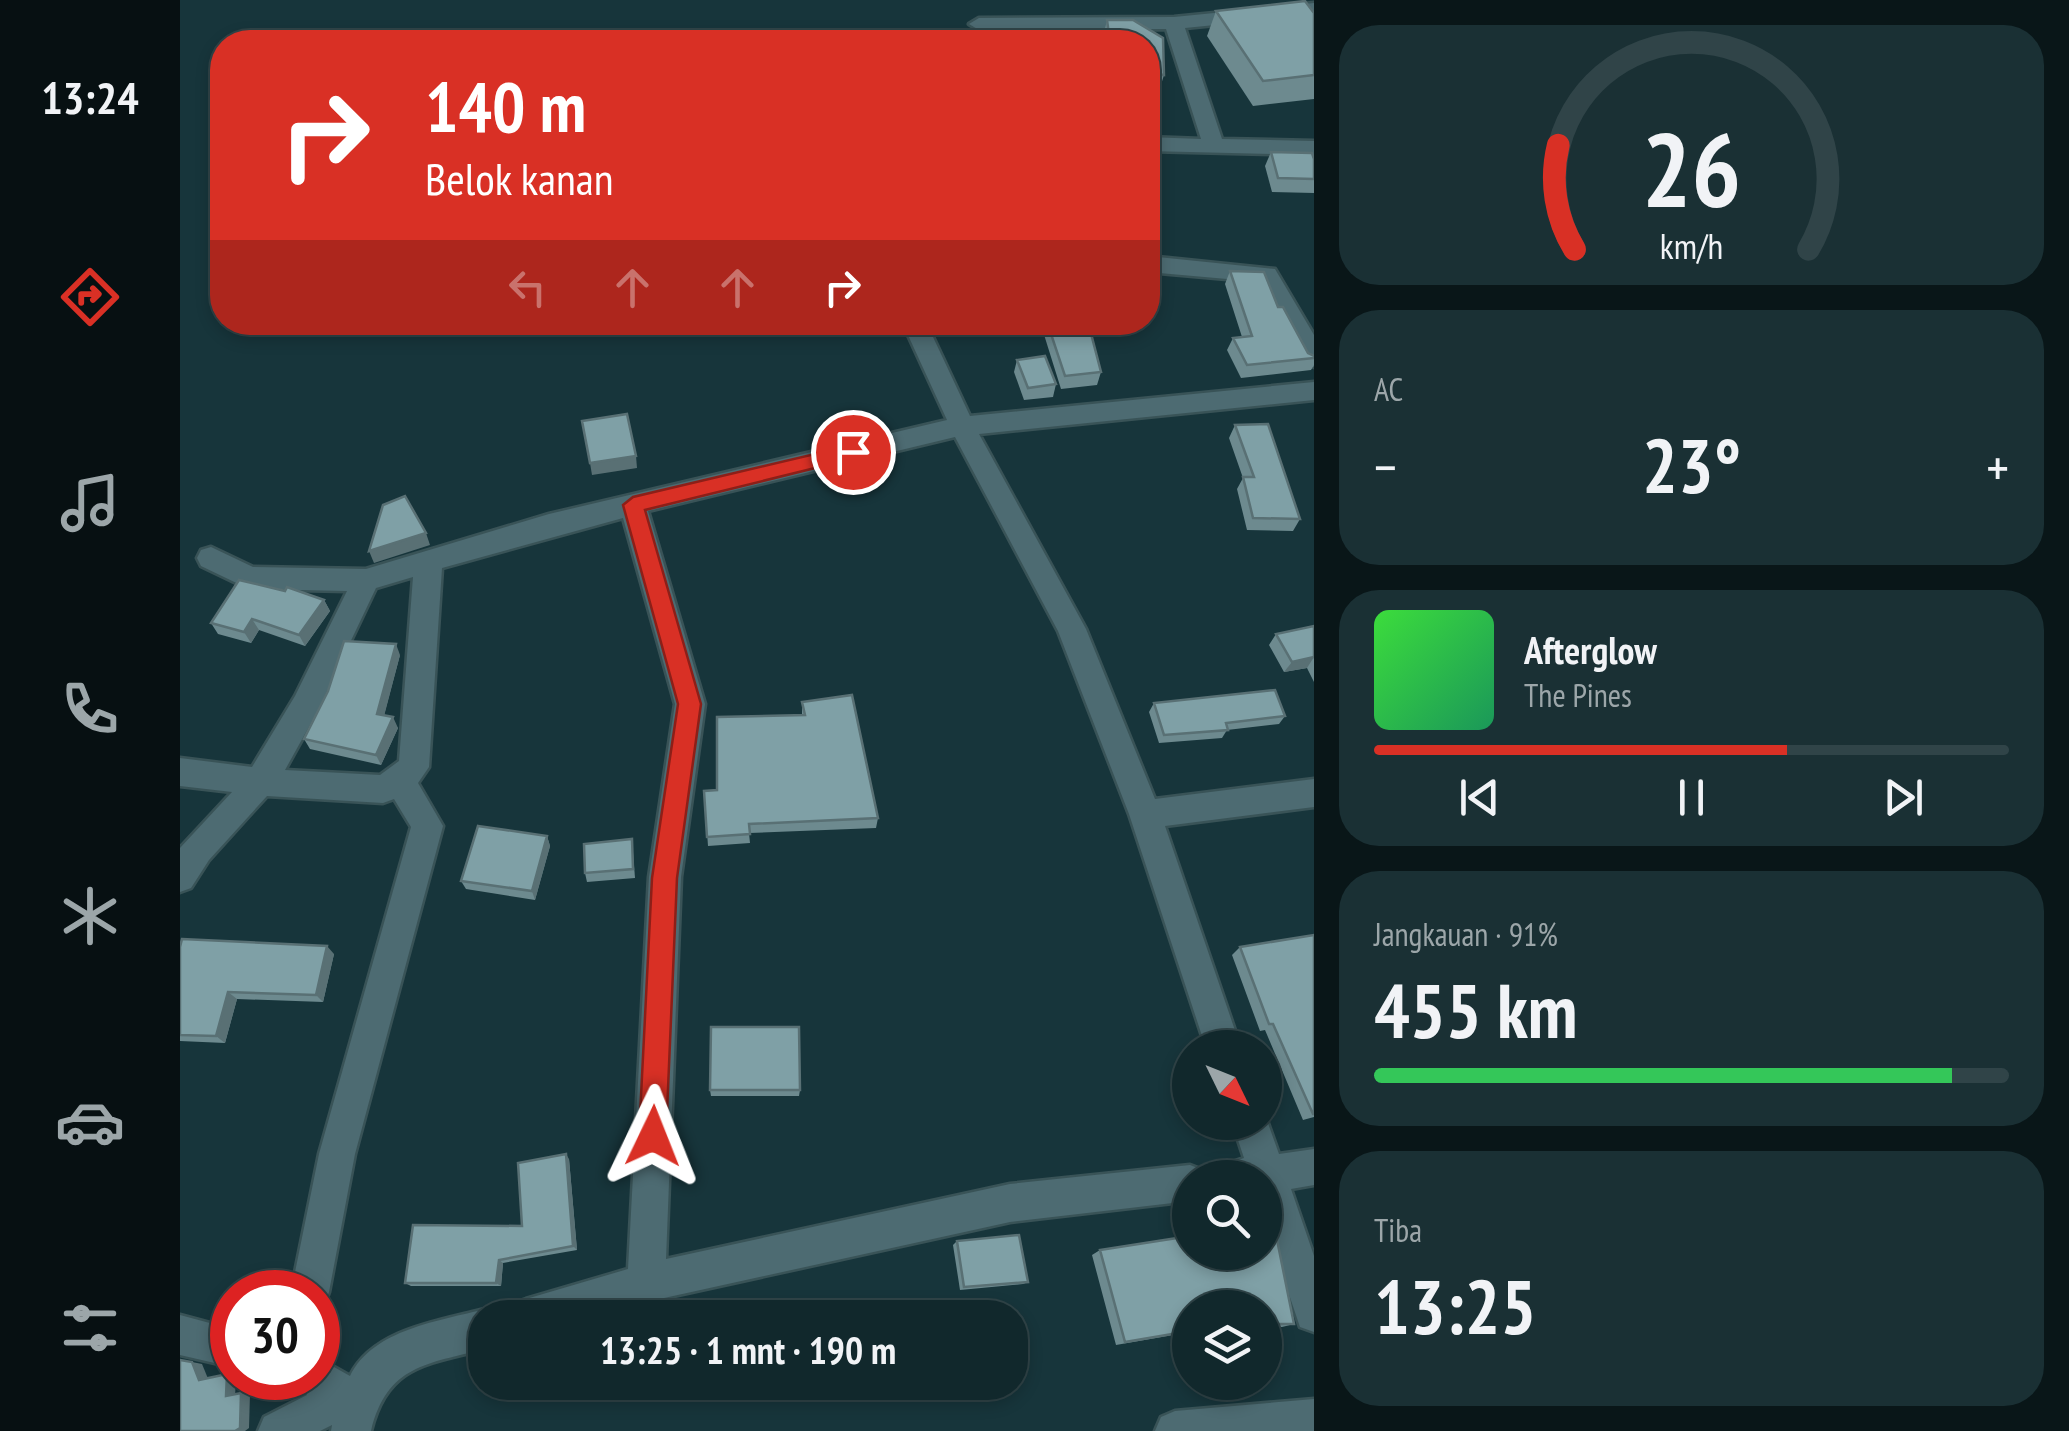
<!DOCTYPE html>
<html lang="id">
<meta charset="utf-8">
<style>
:root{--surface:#11282c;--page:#1a3034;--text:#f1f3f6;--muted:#9ca6a9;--line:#304448;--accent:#d93025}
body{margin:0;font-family:"PT Sans Narrow",sans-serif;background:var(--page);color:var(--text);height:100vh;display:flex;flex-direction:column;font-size:38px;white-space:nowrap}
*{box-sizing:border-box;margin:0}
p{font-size:32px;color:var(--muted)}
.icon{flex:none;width:55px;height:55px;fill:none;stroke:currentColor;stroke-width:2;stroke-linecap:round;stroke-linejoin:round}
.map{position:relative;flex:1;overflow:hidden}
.panel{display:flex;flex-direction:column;gap:25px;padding:25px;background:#091618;width:755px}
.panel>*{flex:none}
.hud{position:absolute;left:30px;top:30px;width:950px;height:305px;border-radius:40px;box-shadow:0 5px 15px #0003,0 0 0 2px var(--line);background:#d93025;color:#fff;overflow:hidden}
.needle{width:65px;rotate:133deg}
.controls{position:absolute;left:992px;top:1030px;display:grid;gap:20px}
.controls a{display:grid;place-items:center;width:110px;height:110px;border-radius:50%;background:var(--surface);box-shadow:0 5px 15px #0003,0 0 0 2px var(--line);font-size:50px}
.speed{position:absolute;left:30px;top:1270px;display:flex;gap:20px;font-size:50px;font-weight:700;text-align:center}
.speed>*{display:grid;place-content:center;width:130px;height:130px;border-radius:50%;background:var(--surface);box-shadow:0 5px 15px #0003,0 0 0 2px var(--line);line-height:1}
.speed .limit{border:15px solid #d22;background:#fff;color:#111}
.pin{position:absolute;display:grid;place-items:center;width:85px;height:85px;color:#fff;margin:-42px;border:5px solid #fff;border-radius:50%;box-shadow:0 2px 10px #0007}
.me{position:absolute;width:110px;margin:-55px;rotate:2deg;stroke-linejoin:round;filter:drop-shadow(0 0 8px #0008)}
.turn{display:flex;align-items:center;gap:35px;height:210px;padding:0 50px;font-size:45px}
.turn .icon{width:130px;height:130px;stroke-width:2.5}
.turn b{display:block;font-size:70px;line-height:85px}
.lanes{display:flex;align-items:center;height:95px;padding:0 50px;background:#0003;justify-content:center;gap:50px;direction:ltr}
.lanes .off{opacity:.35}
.big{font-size:75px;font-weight:700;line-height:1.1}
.panel .widget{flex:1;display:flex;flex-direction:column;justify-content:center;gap:15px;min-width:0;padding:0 35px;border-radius:40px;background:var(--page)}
.panel .dial{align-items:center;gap:0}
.dial svg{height:260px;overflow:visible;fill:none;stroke:var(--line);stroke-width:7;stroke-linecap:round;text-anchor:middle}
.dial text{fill:var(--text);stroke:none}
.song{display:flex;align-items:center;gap:30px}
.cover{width:120px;height:120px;border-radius:15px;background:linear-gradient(135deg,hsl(120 70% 55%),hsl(150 70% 35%))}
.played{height:10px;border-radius:5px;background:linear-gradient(90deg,var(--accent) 65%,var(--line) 65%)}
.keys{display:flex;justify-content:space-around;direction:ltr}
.heat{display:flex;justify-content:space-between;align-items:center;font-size:55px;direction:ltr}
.charge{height:15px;border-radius:8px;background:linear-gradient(90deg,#34c759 91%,var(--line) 0)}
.trip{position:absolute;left:288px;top:1300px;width:560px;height:100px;border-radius:40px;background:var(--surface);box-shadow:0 5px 15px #0003,0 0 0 2px var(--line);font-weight:700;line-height:100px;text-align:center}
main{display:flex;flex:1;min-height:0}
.tab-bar{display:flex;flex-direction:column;width:180px;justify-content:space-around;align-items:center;background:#071012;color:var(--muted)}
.tab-bar .icon{width:70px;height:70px}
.tab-bar .selected{color:var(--accent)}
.tab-bar b{font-size:45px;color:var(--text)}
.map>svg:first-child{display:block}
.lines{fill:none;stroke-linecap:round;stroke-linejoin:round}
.minor-casing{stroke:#395357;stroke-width:5}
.minor{fill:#4d6b72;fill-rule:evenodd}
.wall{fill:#6d8a8f}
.shaded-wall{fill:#597074}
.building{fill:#7fa0a6;stroke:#597074;stroke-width:2.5}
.route{fill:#d93025;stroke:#8d1f18;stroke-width:2.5}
</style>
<main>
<nav class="tab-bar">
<b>13:24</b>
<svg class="icon selected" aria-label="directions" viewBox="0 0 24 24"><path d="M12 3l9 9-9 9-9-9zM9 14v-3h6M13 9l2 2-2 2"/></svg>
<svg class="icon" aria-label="music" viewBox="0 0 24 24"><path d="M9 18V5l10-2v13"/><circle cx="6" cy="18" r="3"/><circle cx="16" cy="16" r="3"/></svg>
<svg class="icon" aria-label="phone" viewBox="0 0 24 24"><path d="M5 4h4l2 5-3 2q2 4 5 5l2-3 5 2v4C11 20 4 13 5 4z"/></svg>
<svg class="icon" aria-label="climate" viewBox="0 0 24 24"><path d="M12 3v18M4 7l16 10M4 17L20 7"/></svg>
<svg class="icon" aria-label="car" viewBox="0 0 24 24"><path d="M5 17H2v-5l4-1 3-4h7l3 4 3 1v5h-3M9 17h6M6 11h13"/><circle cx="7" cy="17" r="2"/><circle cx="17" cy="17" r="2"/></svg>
<svg class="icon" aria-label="filters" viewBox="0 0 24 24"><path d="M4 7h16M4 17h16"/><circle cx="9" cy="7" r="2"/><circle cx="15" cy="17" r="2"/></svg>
</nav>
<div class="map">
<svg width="1134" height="1431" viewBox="0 0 1134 1431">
<rect width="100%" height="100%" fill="#17353b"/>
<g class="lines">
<defs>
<g id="minor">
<polygon points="1134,3 1134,15 1005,28 1042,139 1134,141 1134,155 968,151 968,137 1021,139 986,29 799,30 789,24 799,18 994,17"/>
<polygon points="968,256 1095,269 1134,335 1134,367 1125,364 1081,282 968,272"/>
<path d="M722,322H746L790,416L1134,382V400L799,434L906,629L975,799L1134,779V807L985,826L1061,1048H1026L949,814L878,631L775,437L468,511L525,704L501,877L486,1259L830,1184L1010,1165L1023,1170L1026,1178H1010V1201L830,1222L466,1302L414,1318H327L332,1304L346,1299L448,1269L469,877L495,704L443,518L262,568L249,767L238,783L263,826L175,1154L149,1292L144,1306L138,1308V1292H111L139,1154L231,827L214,799L203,803L87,796L29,860L11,888L0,892V848L52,792L0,786V758L72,767L115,696L167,591L69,589L21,566L17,558L21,550L31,547L73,567L186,569L369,514L767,420ZM233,577L219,761L200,775L105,770L136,714L196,588Z"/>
<polygon points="1085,1115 1099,1154 1134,1149 1134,1185 1111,1189 1134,1256 1134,1332 1120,1327 1085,1223 1085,1178 1038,1178 1043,1165 1064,1158 1052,1122 1085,1122"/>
<path d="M305,1309L320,1318H305V1349C247,1364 207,1365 191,1431H151L152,1425L140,1431H78L84,1417L127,1395L117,1378H138V1358L170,1376C193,1329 260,1321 305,1309Z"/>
<polygon points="0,1315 52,1329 52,1367 0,1355"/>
<polygon points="1134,1399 1134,1431 975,1431 981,1417 995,1411"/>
</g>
</defs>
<!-- minor casing -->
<use href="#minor" class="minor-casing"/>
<!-- minor -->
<use href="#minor" class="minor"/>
</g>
<!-- wall -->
<g class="wall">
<polygon points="1036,11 1134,13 1134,99 1073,106 1027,36"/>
<polygon points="927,20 953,20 983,38 984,75 980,88 968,87 968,42 925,42 924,33"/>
<polygon points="1091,152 1134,159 1134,193 1092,192 1085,166"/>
<polygon points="968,200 973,236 968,249"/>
<polygon points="1050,271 1098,307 1128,353 1134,356 1134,365 1131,370 1061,378 1047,350 1053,338 1062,337 1045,284"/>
<polygon points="861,322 908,322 921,372 917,385 881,389 861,325"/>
<polygon points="837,360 876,384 873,397 844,400 834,372"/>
<polygon points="1055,425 1120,519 1113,531 1067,530 1057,489 1063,478 1049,438"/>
<polygon points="144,600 150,611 125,646 79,630 71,643 38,634 31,623"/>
<polygon points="1134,626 1134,682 1127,668 1104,672 1089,645 1096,634"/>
<polygon points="220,655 204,715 218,728 201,765 130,749 124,739"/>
<polygon points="622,702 698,818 696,828 569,833 570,843 528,846 524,791 537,790 622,715"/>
<polygon points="974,703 1105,716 1099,724 1047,730 1042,738 979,743 969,712"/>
<polygon points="367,836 370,846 355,900 286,889 281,881"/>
<polygon points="452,839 455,878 407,882 405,873"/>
<polygon points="1134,935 1134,1117 1123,1120 1085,1030 1080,1031 1052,955 1060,947"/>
<polygon points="0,947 154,954 143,1002 57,999 45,1043 0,1041"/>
<polygon points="530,1090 620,1090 619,1096 531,1096"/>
<polygon points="389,1159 397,1250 323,1263 321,1286 231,1286 225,1283 342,1226"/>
<polygon points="1091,1210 1114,1324 1102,1327 1085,1327 1085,1308 1010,1308 1010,1332 936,1345 912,1255 920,1250 1010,1236 1010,1252 1085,1252 1085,1212"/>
<polygon points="777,1241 848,1282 843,1284 780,1290 773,1245"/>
</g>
<!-- shaded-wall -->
<g class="shaded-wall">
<polygon points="456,456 457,468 412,475 410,463"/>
<polygon points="246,533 250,545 194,563 189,551"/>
<polygon points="144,600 150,611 125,646 119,635"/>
<polygon points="72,619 79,630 71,643 64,632"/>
<polygon points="216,644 220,655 202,724 197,714"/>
<polygon points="1134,657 1127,668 1104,672 1112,662"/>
<polygon points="213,717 218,728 201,765 196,755"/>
<polygon points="367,836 370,846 355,900 352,891"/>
<polygon points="147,946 154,954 143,1002 136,995"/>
<polygon points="48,992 57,999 45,1043 36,1036"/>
<polygon points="386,1154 389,1159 397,1250 393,1246"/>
<polygon points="319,1260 323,1263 321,1286 316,1283"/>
<polygon points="12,1362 22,1364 29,1381 19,1380"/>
<polygon points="47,1374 52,1375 52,1378 56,1378 55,1397 46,1396"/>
<polygon points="61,1393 70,1394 69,1428 65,1431 55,1431"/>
</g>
<!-- building -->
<g class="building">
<polygon points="1125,1 1134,13 1134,75 1083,81 1036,11"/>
<polygon points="927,20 953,20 983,38 984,75 968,73 968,42 930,42"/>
<polygon points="1091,152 1132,153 1134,159 1134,179 1098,178"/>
<polygon points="968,200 973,236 968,235"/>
<polygon points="1050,271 1084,272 1098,307 1103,307 1128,353 1134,356 1134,358 1067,365 1053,338 1072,336"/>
<polygon points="867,322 908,322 921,372 885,376"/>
<polygon points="865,356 876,384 848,388 837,360"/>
<polygon points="447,414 456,456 410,463 402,421"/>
<polygon points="1088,424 1120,519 1073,518 1063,477 1074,477 1055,425"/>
<polygon points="225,496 246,533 189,551 203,505"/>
<polygon points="59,580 105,591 107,587 144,600 119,635 72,619 64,632 31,623"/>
<polygon points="1134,626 1134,657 1112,662 1096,634"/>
<polygon points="164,641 216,644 197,714 213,717 196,755 124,739 148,691"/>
<polygon points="1095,690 1105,716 1046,723 1048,730 984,735 974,703"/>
<polygon points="672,695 698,818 569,824 570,834 527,837 524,791 537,790 537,717 625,715 622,702"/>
<polygon points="298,826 367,836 352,891 281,881"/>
<polygon points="452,839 453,869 405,873 404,844"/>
<polygon points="1134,935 1134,1114 1133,1114 1093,1024 1089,1024 1060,947"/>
<polygon points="2,939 147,946 136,995 48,992 36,1036 0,1035 0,947"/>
<polygon points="531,1027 619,1027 620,1090 530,1090"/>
<polygon points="386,1154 393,1246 319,1260 316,1283 225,1283 233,1225 342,1226 338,1163"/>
<polygon points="1091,1210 1114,1324 1085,1324 1085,1308 1010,1308 1010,1331 945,1342 920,1250 1010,1236 1010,1252 1085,1252 1085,1212"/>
<polygon points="839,1235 848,1282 784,1287 777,1241"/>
<polygon points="0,1360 12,1362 19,1380 47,1374 46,1396 61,1393 60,1428 55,1431 0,1431"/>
</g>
<!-- route -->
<polygon class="route" points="673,445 683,452 680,457 465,510 521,704 497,878 486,1136 482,1145 473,1149 463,1145 459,1136 472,878 498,704 443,505 453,497"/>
</svg>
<div class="controls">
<a><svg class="needle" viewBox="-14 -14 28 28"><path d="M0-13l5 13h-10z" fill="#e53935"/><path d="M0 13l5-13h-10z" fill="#9ca6a9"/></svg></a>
<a><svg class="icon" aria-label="search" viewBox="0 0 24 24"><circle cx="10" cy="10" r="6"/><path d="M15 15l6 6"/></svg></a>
<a><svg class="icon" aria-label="layers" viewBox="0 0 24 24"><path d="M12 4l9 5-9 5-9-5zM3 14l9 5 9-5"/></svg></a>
</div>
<div class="speed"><div class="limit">30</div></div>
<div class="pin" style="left:673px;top:452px;background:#d93025"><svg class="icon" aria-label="arrive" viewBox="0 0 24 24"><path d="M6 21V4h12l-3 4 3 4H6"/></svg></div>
<svg class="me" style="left:473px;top:1136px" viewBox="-20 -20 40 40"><path d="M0-17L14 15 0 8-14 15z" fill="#d93025" stroke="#fff" stroke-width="4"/></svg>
<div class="trip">13:25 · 1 mnt · 190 m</div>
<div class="hud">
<div class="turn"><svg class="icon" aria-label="right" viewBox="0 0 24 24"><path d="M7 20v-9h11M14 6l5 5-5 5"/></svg><div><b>140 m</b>Belok kanan</div></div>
<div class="lanes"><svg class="icon off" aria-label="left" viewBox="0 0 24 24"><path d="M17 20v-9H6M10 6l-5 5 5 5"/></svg><svg class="icon off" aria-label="ahead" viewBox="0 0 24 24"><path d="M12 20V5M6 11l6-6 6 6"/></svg><svg class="icon off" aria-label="ahead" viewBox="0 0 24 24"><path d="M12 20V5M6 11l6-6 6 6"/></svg><svg class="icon" aria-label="right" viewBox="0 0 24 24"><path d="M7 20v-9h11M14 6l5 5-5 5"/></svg></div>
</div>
</div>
<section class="panel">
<div class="widget dial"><svg viewBox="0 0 100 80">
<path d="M14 69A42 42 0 1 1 86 69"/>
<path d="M14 69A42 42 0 0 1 9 37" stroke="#d93025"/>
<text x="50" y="56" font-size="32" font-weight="700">26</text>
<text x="50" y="72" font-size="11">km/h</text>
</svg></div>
<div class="widget"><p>AC</p>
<div class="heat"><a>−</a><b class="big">23°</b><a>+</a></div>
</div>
<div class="widget">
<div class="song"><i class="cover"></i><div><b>Afterglow</b><p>The Pines</p></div></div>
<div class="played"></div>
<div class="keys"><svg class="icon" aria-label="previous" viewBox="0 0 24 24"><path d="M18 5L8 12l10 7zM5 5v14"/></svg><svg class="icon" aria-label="pause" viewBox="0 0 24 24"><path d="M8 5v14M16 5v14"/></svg><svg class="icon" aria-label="next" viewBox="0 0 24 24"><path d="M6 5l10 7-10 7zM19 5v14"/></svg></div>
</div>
<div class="widget"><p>Jangkauan · 91%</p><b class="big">455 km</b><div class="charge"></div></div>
<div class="widget"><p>Tiba</p><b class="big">13:25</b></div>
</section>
</main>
